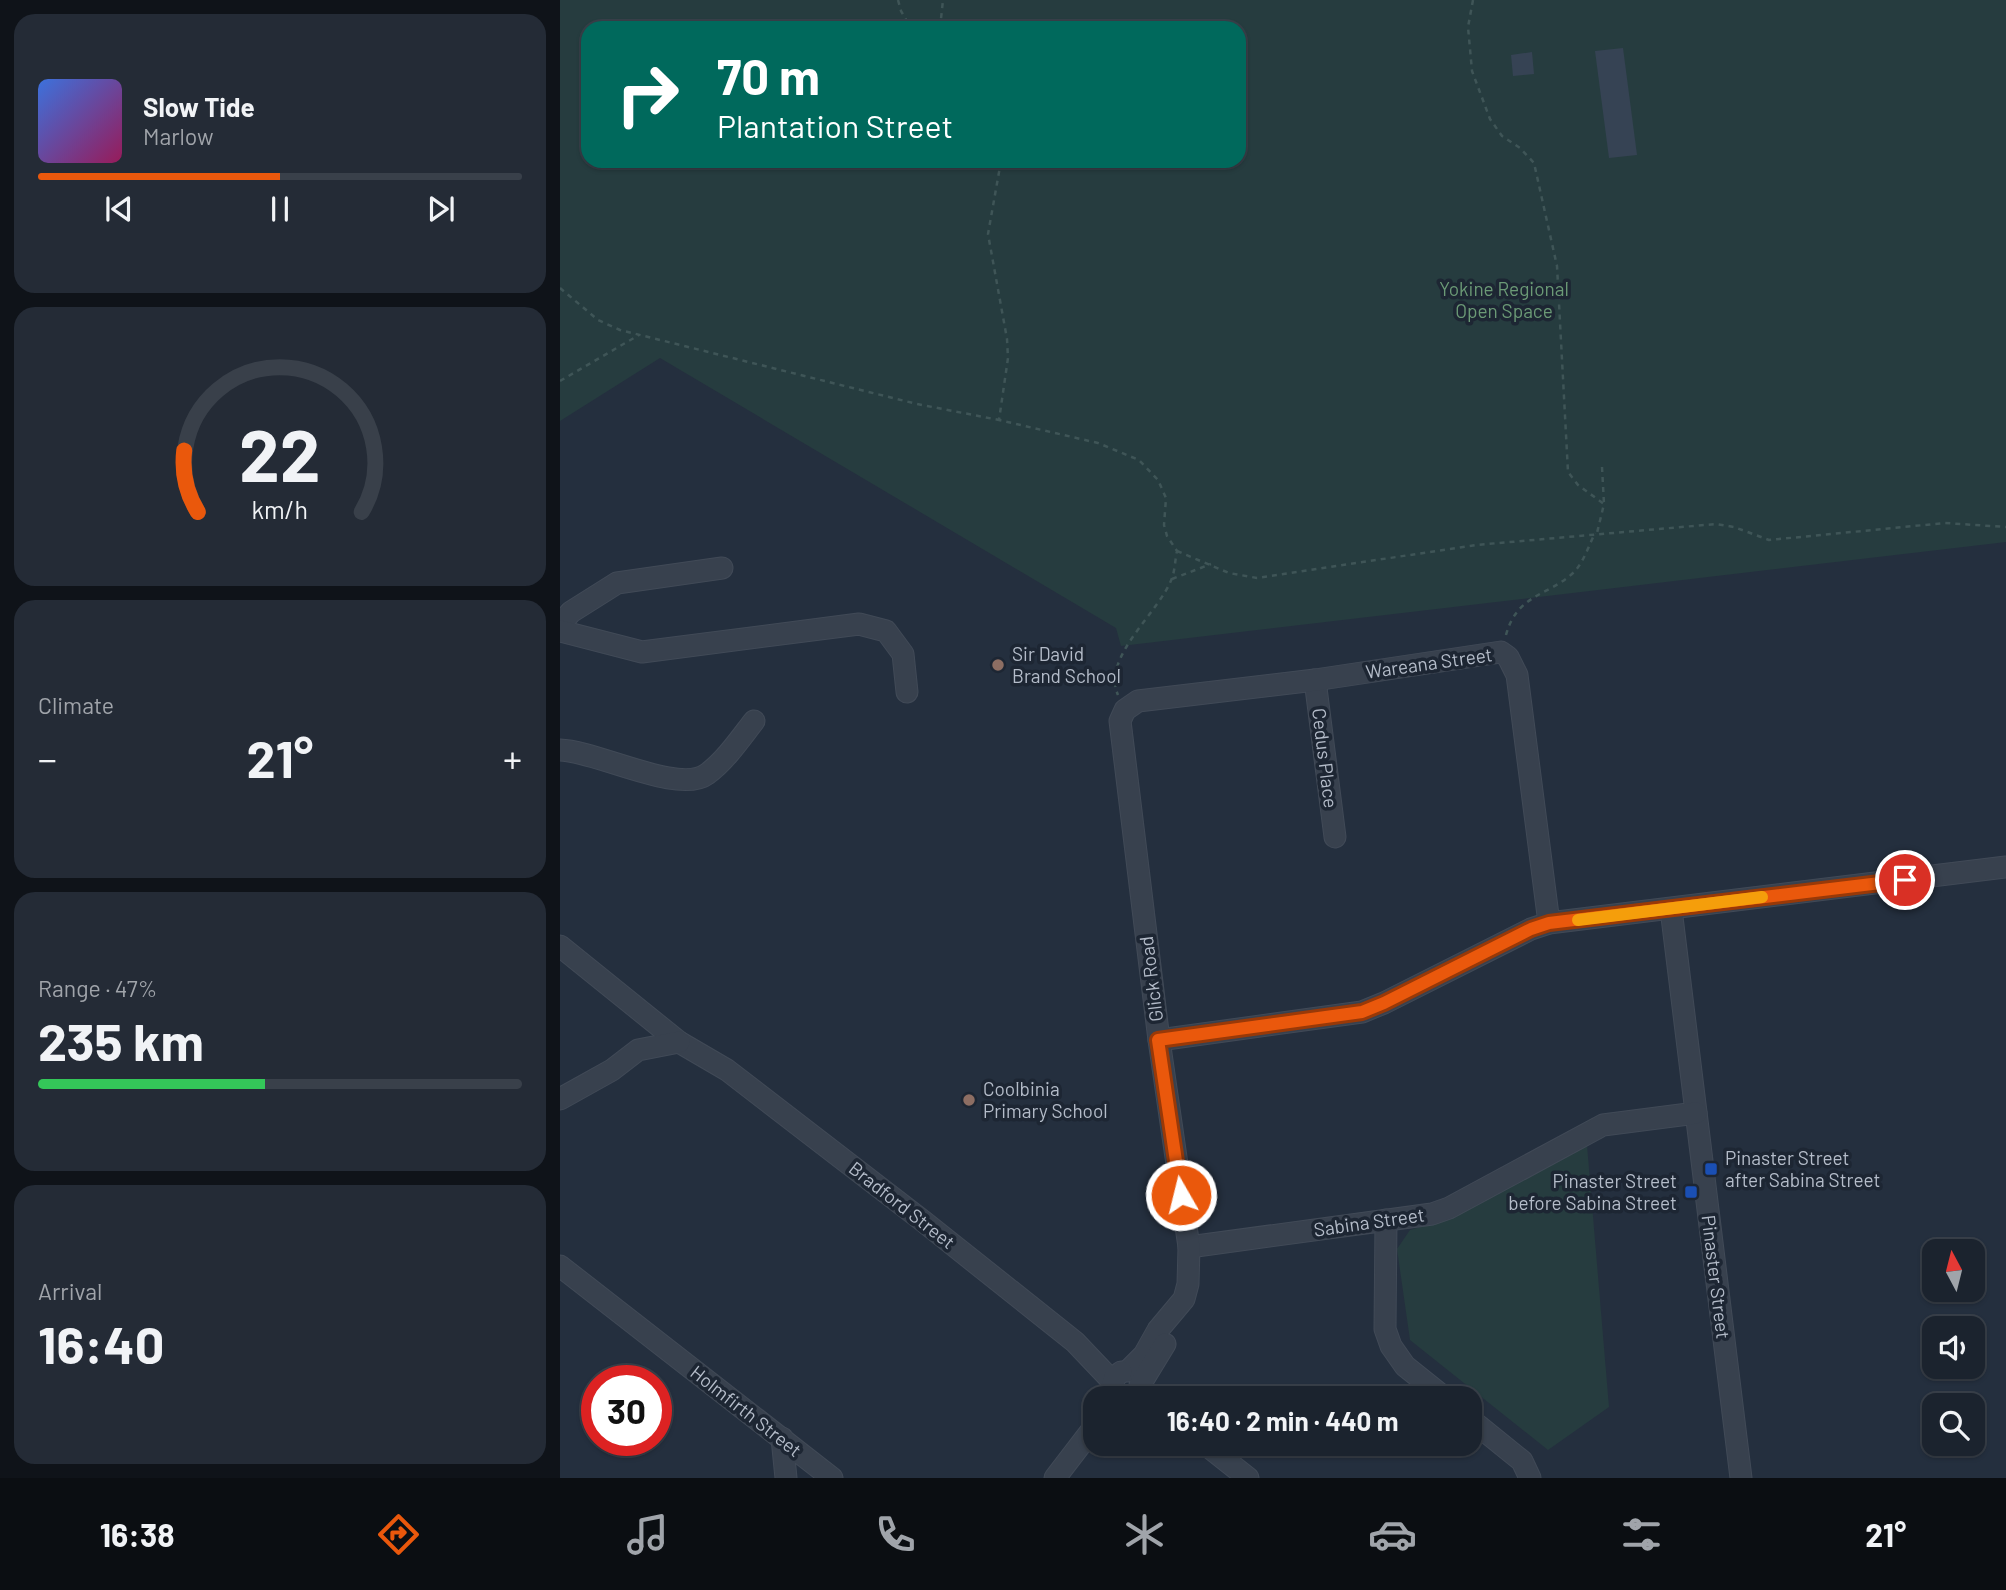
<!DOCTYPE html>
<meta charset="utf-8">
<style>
:root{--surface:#1b232e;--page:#242b36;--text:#f1f3f6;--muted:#a0a4aa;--line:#39404a;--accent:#ea580c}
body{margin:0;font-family:Barlow,sans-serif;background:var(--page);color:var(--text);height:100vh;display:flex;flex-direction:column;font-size:26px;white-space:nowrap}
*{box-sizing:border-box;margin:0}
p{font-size:23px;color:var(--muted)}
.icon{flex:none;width:38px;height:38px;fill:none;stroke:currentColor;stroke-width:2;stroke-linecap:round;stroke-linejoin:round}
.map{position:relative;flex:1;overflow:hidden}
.drawer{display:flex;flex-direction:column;gap:14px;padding:14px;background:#0f1319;width:560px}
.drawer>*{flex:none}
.banner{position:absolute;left:21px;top:21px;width:665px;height:147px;border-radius:21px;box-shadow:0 2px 5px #0004,0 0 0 2px var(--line);background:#00695c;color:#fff;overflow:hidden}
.needle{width:46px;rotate:353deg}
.controls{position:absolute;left:1362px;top:1239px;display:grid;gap:14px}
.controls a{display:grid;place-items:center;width:63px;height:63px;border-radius:14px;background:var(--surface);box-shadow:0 2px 5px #0004,0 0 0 2px var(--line);font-size:35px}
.speed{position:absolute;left:21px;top:1365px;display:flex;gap:14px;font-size:35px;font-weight:700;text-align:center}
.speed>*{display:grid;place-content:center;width:91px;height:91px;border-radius:50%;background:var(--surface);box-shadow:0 2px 5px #0004,0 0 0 2px var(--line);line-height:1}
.speed .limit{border:10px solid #d22;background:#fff;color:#111}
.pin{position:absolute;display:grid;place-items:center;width:60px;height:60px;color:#fff;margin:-30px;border:4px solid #fff;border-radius:50%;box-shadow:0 2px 7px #0007}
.me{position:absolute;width:77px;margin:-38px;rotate:352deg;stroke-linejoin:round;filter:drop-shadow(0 0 5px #0008)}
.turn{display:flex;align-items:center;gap:24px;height:147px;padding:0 21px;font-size:32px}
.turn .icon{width:91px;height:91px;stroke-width:2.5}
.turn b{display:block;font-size:49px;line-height:60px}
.big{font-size:52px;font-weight:700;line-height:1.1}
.drawer .tile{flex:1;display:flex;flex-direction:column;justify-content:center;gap:10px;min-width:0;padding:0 24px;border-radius:21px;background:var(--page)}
.drawer .dial{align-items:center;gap:0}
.dial svg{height:182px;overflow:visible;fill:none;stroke:var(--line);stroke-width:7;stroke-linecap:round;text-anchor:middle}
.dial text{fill:var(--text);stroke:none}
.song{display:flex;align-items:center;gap:21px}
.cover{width:84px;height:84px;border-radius:10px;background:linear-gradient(135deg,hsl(220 70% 55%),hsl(330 70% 35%))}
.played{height:7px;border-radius:4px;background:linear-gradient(90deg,var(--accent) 50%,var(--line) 50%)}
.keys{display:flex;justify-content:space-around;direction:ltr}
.heat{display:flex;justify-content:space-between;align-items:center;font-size:38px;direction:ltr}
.charge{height:10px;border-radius:5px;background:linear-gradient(90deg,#34c759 47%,var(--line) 0)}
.trip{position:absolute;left:523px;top:1386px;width:399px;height:70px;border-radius:21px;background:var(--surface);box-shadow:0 2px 5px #0004,0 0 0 2px var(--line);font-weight:700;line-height:70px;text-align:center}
.menu{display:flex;height:112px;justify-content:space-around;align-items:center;background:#0b0e12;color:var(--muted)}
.menu .icon{width:49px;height:49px}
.menu .current{color:var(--accent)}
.menu b{font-size:32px;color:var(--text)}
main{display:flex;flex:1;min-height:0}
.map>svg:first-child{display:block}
.green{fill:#263c3f;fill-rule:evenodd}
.building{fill:#364354}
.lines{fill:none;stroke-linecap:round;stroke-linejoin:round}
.minor-casing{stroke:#414a57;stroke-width:23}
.path{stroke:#3f5557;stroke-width:2.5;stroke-dasharray:5 5;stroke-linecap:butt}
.minor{stroke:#38414e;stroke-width:21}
.route-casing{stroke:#983908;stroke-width:18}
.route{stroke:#ea580c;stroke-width:12}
.slow{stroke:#f59e0b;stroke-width:12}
.education-dot{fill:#8d6e63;stroke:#1d2633;stroke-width:2.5}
.transit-dot{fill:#1a4fb4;stroke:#1d2633;stroke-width:2.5}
.labels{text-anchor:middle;stroke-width:7;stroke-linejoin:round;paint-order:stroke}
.park-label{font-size:19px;fill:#6b9a76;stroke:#1d2633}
.poi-label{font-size:19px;fill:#b4bcc9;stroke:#1d2633;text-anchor:start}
.street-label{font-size:19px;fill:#b4bcc9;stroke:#1d2633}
</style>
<main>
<section class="drawer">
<div class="tile">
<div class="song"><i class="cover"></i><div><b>Slow Tide</b><p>Marlow</p></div></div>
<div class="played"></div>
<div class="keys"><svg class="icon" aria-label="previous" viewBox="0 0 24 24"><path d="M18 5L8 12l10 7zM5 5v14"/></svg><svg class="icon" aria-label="pause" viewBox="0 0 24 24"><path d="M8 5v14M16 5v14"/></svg><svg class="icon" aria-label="next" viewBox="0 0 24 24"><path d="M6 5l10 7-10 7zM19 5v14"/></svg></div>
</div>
<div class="tile dial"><svg viewBox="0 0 100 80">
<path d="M14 69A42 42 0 1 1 86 69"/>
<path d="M14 69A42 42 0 0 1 8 42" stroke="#ea580c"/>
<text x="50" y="56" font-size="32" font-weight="700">22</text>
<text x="50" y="72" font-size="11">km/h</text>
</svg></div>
<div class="tile"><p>Climate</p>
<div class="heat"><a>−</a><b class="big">21°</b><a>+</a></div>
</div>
<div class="tile"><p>Range · 47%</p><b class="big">235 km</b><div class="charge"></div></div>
<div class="tile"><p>Arrival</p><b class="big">16:40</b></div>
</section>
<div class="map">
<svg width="1446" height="1478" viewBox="0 0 1446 1478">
<rect width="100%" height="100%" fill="#242f3e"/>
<!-- green -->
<g class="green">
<path d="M0,0H1446V542L561,646L556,628L100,358L0,421ZM28,28H679V161H28Z"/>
<polygon points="1027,1145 1049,1407 988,1450 850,1340 837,1249 850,1230 888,1219"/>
</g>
<!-- building -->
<g class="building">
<polygon points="1063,48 1077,155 1049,158 1035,51"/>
<polygon points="972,52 974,74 953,76 951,55"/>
</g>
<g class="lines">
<defs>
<g id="minor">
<polyline points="0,630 3,621 11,612 57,583 162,568"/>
<polyline points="0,631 82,652 299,624 326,631 343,654 347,692"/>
<polyline points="755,680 775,837"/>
<path d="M0,750C37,751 119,795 147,774C165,761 180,739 194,721"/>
<polyline points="1111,909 1181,1478"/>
<polyline points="0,946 119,1042 167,1070 363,1221 515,1342 553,1382"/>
<polyline points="599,1040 802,1012 824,1003 971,929 989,923 1446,867"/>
<polyline points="0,1099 52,1070 78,1050 119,1042"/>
<polyline points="826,1220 825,1329 831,1346 845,1366 885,1398"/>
<polyline points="629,1247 872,1214 889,1208 1043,1125 1136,1113"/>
<polyline points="0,1266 272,1478"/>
<polyline points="568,1371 584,1355 598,1330 624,1299 628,1284 629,1247 599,1040 560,721 565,710 578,701 755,680 941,652 948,657 957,675 989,923"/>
<polyline points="561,1372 555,1377 552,1387 558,1396 566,1398"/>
<polyline points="580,1385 605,1344"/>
<polyline points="910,1419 962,1461 970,1478"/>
<polyline points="222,1438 226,1478"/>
<polyline points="645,1444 688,1478"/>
<polyline points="495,1478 531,1431 536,1421"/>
</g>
</defs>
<!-- minor casing -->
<use href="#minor" class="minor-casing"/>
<!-- path -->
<g class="path">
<polyline points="338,0 341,11 351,28"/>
<polyline points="913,0 908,27 912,71 930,119 942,136 960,148 974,163 997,266 1008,472 1018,485 1044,504 1037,533"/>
<polyline points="380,28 383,0"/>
<path d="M441,161L428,234L447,339L448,358L439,420L538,443L579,460L598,480L606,498L604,525L607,536L617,551C615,560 615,570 612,578C600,612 541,657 558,695"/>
<polyline points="0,288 38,320 60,330 357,404 439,420"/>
<polyline points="0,381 79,335"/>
<polyline points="1042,467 1044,504"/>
<polyline points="617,551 669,573 697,578 916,545 1156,524 1174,527 1209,540 1385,523 1446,527"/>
<polyline points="612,579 651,564"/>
<path d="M946,635C957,594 988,596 1013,573C1023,564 1029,545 1035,533"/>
</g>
<!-- minor -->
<use href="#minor" class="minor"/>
</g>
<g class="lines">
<defs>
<polyline id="route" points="621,1195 598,1040 802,1012 824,1003 971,929 989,923 1345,880"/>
</defs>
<!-- route casing -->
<use href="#route" class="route-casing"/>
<!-- route -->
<use href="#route" class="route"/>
<!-- slow -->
<polyline class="slow" points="1018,920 1202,897"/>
</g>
<!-- markers -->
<g class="education-dot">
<circle cx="438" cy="665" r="7"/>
<circle cx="409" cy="1100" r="7"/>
</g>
<g class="transit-dot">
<rect x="1144" y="1162" width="14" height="14" rx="3.5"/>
<rect x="1124" y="1185" width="14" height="14" rx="3.5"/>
</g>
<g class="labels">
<!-- park labels -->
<g class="park-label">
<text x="944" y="296">Yokine Regional<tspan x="944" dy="22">Open Space</tspan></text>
</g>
<!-- poi labels -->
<g class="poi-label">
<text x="452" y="661">Sir David<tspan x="452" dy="22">Brand School</tspan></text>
<text x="423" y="1096">Coolbinia<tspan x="423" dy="22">Primary School</tspan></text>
<text x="1165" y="1165">Pinaster Street<tspan x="1165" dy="22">after Sabina Street</tspan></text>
<text x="1117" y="1188" text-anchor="end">Pinaster Street<tspan x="1117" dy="22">before Sabina Street</tspan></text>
</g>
<!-- street labels -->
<g class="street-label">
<text transform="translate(869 663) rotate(-8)" y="7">Wareana Street</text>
<text transform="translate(765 758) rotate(83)" y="7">Cedus Place</text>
<text transform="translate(591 979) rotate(-97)" y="7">Glick Road</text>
<text transform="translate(342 1205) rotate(38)" y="7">Bradford Street</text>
<text transform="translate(809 1222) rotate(-8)" y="7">Sabina Street</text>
<text transform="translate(1156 1277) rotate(83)" y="7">Pinaster Street</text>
<text transform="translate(186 1411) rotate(38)" y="7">Holmfirth Street</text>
</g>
</g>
</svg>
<div class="controls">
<a><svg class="needle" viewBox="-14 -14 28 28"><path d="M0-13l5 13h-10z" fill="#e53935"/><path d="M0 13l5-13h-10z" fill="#a0a4aa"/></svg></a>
<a><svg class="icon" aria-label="sound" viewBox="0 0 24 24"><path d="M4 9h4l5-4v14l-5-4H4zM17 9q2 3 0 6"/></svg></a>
<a><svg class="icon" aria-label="search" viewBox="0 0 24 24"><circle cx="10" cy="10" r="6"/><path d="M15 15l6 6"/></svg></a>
</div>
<div class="speed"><div class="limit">30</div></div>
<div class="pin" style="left:1345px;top:880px;background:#d93025"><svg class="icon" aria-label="arrive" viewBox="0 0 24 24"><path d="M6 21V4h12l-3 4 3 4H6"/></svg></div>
<svg class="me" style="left:621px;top:1195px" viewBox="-20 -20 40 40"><circle r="17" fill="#ea580c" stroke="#fff" stroke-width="3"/><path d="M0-11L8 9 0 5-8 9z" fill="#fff"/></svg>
<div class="trip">16:40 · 2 min · 440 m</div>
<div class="banner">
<div class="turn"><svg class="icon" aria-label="right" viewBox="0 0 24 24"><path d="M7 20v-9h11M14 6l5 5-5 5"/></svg><div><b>70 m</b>Plantation Street</div></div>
</div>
</div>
</main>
<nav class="menu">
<b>16:38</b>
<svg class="icon current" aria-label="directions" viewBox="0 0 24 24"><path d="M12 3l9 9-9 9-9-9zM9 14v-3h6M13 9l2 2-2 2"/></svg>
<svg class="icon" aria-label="music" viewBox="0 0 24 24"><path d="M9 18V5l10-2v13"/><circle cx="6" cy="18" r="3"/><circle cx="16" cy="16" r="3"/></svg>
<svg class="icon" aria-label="phone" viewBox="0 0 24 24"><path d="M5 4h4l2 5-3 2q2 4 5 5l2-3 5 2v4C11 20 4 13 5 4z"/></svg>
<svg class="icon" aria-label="climate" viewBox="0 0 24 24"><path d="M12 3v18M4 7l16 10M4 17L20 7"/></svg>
<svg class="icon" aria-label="car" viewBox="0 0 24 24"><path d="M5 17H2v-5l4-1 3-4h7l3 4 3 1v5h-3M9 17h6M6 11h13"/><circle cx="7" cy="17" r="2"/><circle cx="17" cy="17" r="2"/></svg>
<svg class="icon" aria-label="filters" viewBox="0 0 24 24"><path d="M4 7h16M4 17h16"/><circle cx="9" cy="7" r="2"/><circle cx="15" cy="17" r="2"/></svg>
<b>21°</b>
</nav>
